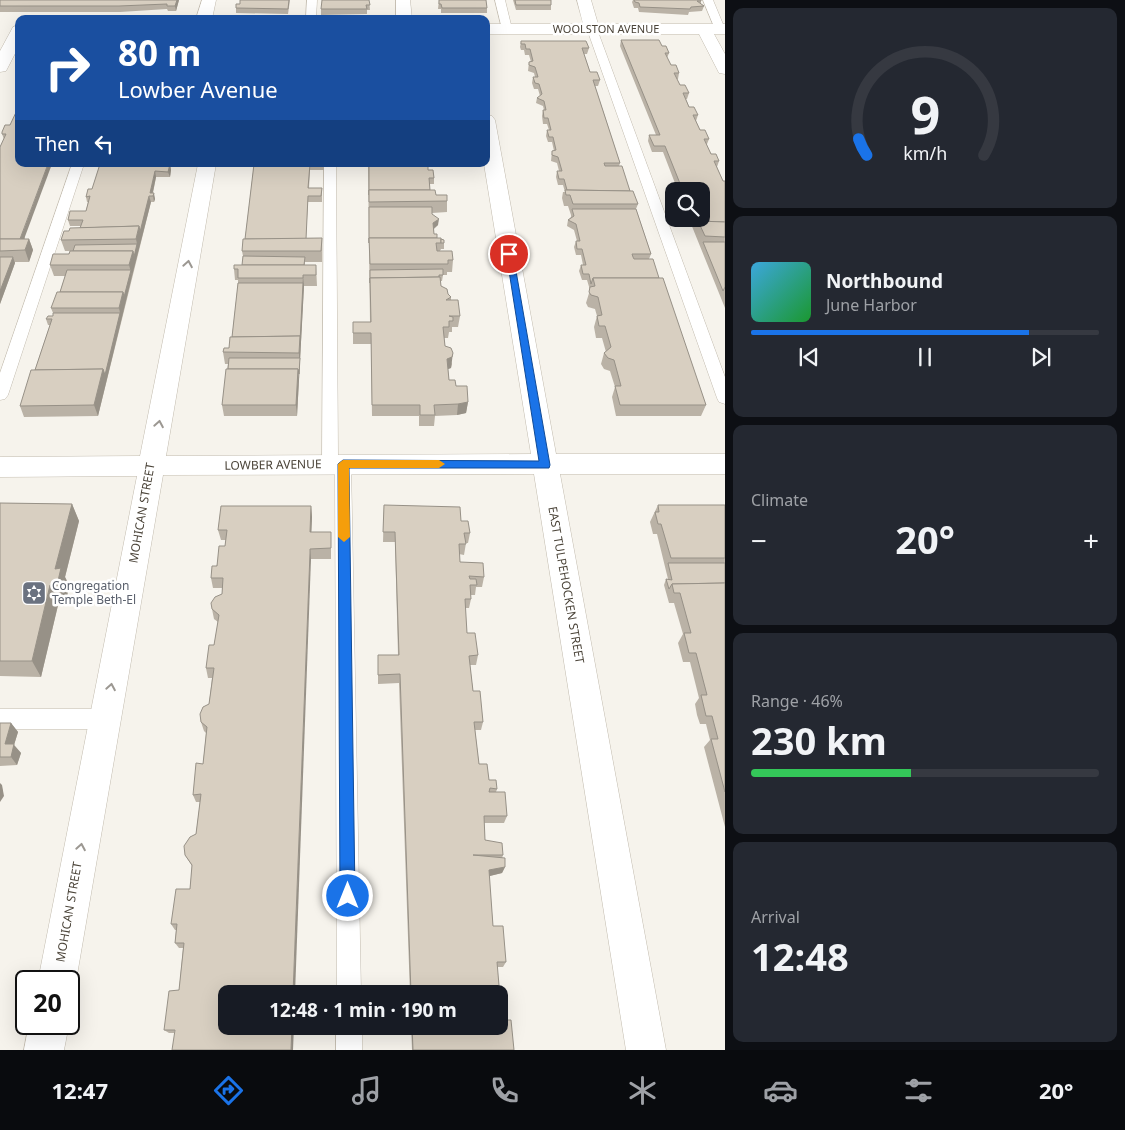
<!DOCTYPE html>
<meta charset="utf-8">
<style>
:root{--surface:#171b24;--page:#242831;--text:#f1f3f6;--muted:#9ea1a6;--line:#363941;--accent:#1a73e8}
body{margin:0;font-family:"Noto Sans",sans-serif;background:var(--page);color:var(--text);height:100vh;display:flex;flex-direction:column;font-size:19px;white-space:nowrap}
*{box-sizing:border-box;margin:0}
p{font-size:16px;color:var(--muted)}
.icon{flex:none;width:28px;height:28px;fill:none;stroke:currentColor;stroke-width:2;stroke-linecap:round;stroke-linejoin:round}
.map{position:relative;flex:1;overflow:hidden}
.drawer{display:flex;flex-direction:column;gap:8px;padding:8px;background:#0d0f14;width:400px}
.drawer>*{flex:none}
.guide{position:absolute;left:15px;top:15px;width:475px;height:152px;border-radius:10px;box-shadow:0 5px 20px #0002;background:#1a4fa0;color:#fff;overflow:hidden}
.controls{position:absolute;left:665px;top:182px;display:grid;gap:10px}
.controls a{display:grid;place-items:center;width:45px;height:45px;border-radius:10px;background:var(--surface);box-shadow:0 5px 20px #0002;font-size:25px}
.speed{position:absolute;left:15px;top:970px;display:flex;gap:10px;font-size:25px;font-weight:700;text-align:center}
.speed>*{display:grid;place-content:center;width:65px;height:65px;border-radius:50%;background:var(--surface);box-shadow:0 5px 20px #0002;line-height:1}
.speed .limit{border:2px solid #111;border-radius:8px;background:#fff;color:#111}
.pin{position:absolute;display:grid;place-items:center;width:42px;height:42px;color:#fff;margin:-21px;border:2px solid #fff;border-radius:50%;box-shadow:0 1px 5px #0007}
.me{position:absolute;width:55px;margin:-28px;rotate:0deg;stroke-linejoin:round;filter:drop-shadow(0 0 4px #0008)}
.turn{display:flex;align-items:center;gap:18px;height:105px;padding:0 20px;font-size:22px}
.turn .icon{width:65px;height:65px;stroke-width:2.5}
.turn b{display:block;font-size:35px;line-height:42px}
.then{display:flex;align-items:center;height:48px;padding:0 20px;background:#0003;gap:10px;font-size:19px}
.big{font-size:38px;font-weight:700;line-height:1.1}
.drawer .widget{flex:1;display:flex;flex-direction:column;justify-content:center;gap:8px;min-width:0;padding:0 18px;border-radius:10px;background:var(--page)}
.drawer .dial{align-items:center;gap:0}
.dial svg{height:130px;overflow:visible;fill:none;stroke:var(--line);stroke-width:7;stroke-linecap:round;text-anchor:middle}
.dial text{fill:var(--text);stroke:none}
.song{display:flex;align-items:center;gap:15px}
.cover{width:60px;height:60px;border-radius:8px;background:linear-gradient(135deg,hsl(200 70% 55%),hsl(130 70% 35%))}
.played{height:5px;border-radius:2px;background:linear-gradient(90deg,var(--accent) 80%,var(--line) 80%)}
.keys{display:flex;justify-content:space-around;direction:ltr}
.heat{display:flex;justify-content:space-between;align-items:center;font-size:28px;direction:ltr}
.charge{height:8px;border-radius:4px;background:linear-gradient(90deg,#34c759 46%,var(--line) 0)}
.trip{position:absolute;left:218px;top:985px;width:290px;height:50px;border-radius:10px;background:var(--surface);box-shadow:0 5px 20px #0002;font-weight:700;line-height:50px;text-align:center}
.menu{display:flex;height:80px;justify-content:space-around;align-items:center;background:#090b0e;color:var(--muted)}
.menu .icon{width:35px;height:35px}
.menu .current{color:var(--accent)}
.menu b{font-size:22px;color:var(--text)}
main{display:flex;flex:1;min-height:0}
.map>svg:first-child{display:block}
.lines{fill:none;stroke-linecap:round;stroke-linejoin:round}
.lane-casing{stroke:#c2bbae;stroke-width:1}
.street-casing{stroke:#c2bbae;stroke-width:1}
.lane{fill:#fff;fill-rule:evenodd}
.street{fill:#fff;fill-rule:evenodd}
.wall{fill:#bab2a6}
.shaded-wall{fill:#979187}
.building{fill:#d8cfc1;stroke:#979187}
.oneway{stroke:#9c9892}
.route{fill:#1a73e8;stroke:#114b97}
.slow{fill:#f59e0b}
.labels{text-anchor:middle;stroke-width:5;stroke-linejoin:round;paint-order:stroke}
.far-street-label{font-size:11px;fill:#4b4439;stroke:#fff}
.street-label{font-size:12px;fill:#4b4439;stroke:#fff}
.worship-label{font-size:12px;fill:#5b616d;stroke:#fff;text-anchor:start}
</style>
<main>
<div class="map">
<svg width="725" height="1050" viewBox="0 0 725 1050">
<rect width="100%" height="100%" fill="#f6f3ec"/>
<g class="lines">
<defs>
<g id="lane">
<polygon points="307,0 317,0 316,19 306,19"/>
<polygon points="495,0 505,0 512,29 511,31 502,29"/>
<polygon points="703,0 713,0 725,29 724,31 715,29"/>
<polygon points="592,26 597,29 725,377 725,404 719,402 717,398 587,29"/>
<polygon points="72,164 84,164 8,395 5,399 0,400 0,373"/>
<polygon points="324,164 336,164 338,459 349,460 351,464 361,994 337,994 335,470 324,469 322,465"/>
<polygon points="0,709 105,709 112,712 115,719 112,726 105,729 0,729"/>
<rect x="336" y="1026" width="26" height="24"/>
</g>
<g id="street">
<polygon points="202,0 216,0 212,19 196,19"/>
<polygon points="396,0 410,0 412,19 396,19"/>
<polygon points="577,0 591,0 598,24 725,24 725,34 714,34 725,54 725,74 719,73 717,69 699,34 486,34 486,24 583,24"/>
<polygon points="19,25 19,46 6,71 0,72 0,51 13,27"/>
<polygon points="486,115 492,116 495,120 556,454 725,454 725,474 560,474 666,1050 626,1050 534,474 163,475 76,981 69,995 69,981 38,981 137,476 0,477 0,457 140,456 198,164 216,164 166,456 531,454 484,164 486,164"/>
<polygon points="29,1024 69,1024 64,1050 24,1050"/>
</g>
</defs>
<!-- lane casing -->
<use href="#lane" class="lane-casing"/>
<!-- street casing -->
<use href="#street" class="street-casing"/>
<!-- lane -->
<use href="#lane" class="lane"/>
<!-- street -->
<use href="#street" class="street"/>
</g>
<!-- wall -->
<g class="wall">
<polygon points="0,0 179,0 176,11 168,11 167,9 120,12 0,12"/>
<polygon points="290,0 288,14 236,13 236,8 240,4"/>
<polygon points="369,0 370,10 367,10 367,14 321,15 321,9"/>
<polygon points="439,0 487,8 487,13 441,13 441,9 438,9"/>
<polygon points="513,0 551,0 551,10 516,10"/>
<polygon points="633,0 701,0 701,4 704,6 702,11 689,12 688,15 639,12 638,8 634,8 632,2"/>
<polygon points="621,40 662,46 669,53 667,58 671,65 679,73 678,79 677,79 680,85 689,93 687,99 686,99 689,107 698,115 696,121 700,130 709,139 707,144 706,144 711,154 719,161 717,167 723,181 725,181 725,308 689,219 701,219 701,191 678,191 663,152 652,152 648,141 649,135 656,135 620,46"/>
<polygon points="521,41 589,48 587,54 584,54 590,72 600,80 598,86 595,86 620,163 619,166 630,191 638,204 636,209 651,254 649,259 659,278 706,405 701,416 616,416 612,397 615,387 610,371 604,369 601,364 604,353 606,352 602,338 596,338 594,327 597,316 595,309 588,307 586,303 590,290 587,280 582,280 579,271 581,265 583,265 581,255 576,255 574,247 576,241 577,241 574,230 567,226 568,220 571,217 571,215 568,206 564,206 562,198 563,192 565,192 563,185 558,185 556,177 557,171 559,171 557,163 551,161 552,151 554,151 552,142 548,142 546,136 547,130 549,130 547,124 543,124 542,116 543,110 544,110 543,106 536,103 537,98 540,96 538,89 534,89 532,83 533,77 535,77 534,73 528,71 529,62 531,62 529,55 525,55 524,50 521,50 520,47"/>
<polygon points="5,125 25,239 29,239 33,250 29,262 15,262 15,263 0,304 0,147 4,139 2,134"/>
<polygon points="170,164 171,170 170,177 156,177 153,193 155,199 154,202 151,202 98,416 24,417 20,406 35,370 50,325 48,325 46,319 53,316 53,313 51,308 60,292 65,276 54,276 50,265 73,251 65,251 61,240 69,231 80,228 81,226 70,226 68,220 86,211 88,202 87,202 86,197 92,189"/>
<polygon points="254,164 324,164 324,170 310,170 309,188 322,188 322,202 308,202 306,238 322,238 322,262 305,262 305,265 316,265 317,286 304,286 297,416 224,416 222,405 228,364 225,364 223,352 229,348 232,337 238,283 238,280 235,280 234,269 242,265 243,256 242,251 245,239"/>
<polygon points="368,164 428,170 434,178 434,184 430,184 430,190 436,195 447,201 447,212 432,213 432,214 438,225 434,229 434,234 437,238 441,239 444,243 444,249 441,249 440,251 453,260 452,272 447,272 447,275 443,275 442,281 440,281 441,286 448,294 451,297 451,300 460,316 458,327 452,327 452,332 449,332 448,338 444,338 445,346 452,364 451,368 448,369 449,380 456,386 468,402 466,413 457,415 435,416 434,426 419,426 419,416 372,416 371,344 353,344 353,322 370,322"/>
<polygon points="0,503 72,504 79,521 65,577 69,585 66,602 59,601 41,677 0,676"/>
<polygon points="384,505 461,521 470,533 468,543 466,543 464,555 459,554 460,562 484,577 482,587 476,587 475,595 471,595 471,599 469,608 465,608 467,633 478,655 476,665 470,665 473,691 483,722 481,730 475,730 479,764 489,780 497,789 496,792 507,816 504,823 484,823 485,840 503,855 502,858 505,867 502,873 489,876 493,926 506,962 503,967 497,967 502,1020 514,1050 412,1050 411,1026 499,1026 499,994 410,994 399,683 378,684 378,655 398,655 395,542 383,542"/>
<polygon points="658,505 725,505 725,827 704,747 710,740 706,724 700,724 697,715 695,704 699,698 690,662 683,662 678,643 683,634 674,603 669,603 664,585 666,579 668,579 657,534 653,534 650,522"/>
<polygon points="311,506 312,517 311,532 331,542 331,559 311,559 174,1033 169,1033 164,1030 179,990 183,948 179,948 175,943 176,930 175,930 171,924 190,889 192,866 185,855 196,834 200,802 196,802 193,795 203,764 206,733 204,731 201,722 209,704 212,678 208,678 206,668 214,645 218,622 214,619 212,609 222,594 222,588 213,588 211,578 225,546 226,540 221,540 218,530"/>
<polygon points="0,723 11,723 18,732 14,745 21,753 17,765 0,766"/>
</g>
<!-- shaded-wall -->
<g class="shaded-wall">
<polygon points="177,0 179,0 176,11 175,6"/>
<polygon points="48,164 52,164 20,250 18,245"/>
<polygon points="170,164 171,170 170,177 168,172"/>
<polygon points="155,171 156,177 152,196 150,193"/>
<polygon points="154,193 155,199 154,202 153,196"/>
<polygon points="149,196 151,202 132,276 129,265 133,251 137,244 136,239 139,226"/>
<polygon points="439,219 438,225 433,229 433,223"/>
<polygon points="29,239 33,250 29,262 25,250"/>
<polygon points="13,257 15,263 0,304 0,291"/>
<polygon points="131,270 132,276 98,416 94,405 103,369 120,313 119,308 123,292"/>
<polygon points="303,275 304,286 299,380 299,353"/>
<polygon points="453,353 451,368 445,370 447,359"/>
<polygon points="298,369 299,380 297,416 296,405"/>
<polygon points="468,402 466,413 457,415 458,404"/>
<polygon points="72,504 79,521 65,577 69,585 66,602 57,585 55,569"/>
<polygon points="311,506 312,517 311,543 310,532"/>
<polygon points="310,549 311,559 295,994 293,994"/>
<polygon points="50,585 59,601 41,677 32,661"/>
<polygon points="11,723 18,732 14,745 21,753 17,765 11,757 5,744"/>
<polygon points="0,783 2,785 4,796 0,802"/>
<polygon points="505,867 502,873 486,877 489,870"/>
<polygon points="292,1026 294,1026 293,1050 291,1050"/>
</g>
<!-- building -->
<g class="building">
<polygon points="0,0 177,0 175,6 167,6 167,4 119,6 0,6"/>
<polygon points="240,0 289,0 288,9 236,8 236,4 240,4"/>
<polygon points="322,0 369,0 370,5 366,5 367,9 321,9"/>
<polygon points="439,0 486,0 487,8 442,8 441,4 439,4"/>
<polygon points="515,0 551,0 551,5 516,5"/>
<polygon points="634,0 701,0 701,1 697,1 704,6 691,7 690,9 640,7 639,3 635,2"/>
<polygon points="621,40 659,40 662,46 666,46 669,53 665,53 671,65 676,65 679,73 674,73 680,85 685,85 689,93 683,93 689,107 694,107 698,115 693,115 700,130 705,130 709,139 704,139 711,154 716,154 719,161 714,161 723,181 725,181 725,222 698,221 696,226 693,219 701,219 701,191 683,191 665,146 654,146 649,135 660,135"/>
<polygon points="521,41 586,41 589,48 582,48 590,72 597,72 600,80 593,80 620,163 604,163 605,166 622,166 630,191 567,190 564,179 559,179 557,171 562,171 558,157 552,155 552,151 556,150 553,137 549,137 547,130 551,130 548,118 544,118 543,110 546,110 544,101 537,98 542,94 539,84 535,83 533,77 538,77 535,67 529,65 529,62 533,61 530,49 526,49 525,44 521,44"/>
<polygon points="19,106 19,164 48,164 20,239 0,239 0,147 6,134 2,134 2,132 5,125 10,125"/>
<polygon points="100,164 170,164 168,172 155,171 150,193 154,193 153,196 149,196 140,232 139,226 80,228 83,220 68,220 70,211 86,211 90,196 86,197 88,189 92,189"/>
<polygon points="254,164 310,164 308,188 322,188 321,196 308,196 306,239 245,239"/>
<polygon points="369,164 428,164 428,170 433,170 434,178 429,178 430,190 369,190 369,195"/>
<polygon points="369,190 435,190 436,195 447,195 447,201 369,202"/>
<polygon points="565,190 633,191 638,204 573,204 570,195 566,195"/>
<polygon points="369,207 432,207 432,214 439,219 433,223 434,234 437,234 437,238 369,238 369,243"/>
<polygon points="572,209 636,209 651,254 632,254 633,257 634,259 653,259 659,278 593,278 591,284 589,274 583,274 581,265 586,265 582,249 577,249 576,241 580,241 576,224 568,220 574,216"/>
<polygon points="698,221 725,222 725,237 705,236"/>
<polygon points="139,226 136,239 61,240 64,231 69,231 70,228"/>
<polygon points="322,238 321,251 242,251 243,239"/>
<polygon points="369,238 441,238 441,243 436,243 437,251 452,251 453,260 448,260 448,264 370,264"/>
<polygon points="0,239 29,239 25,250 0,251"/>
<polygon points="441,239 444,240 444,243 441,243"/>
<polygon points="703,242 725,242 725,287 723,291"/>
<polygon points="137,244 134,257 133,251 73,251 75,245"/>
<polygon points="70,251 133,251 129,265 50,265 53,254 69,254"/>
<polygon points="243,256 305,257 304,265 242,265"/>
<polygon points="0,257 13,257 0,291"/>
<polygon points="234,265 316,265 316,275 303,275 303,278 238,278 238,269 234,269"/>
<polygon points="443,269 443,275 439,275 439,277 370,278 370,283 370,270"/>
<polygon points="67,270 131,270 124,297 123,292 60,292"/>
<polygon points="440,277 441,286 447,289 448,294 451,297 446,300 458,300 460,316 449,316 453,317 453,321 449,321 449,327 443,327 445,346 451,348 453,353 452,357 447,359 449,380 455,380 456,386 467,386 468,402 458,404 434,405 435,415 420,415 420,405 372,405 371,333 353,333 353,322 371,322 370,278"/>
<polygon points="593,278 663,278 706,405 620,405 615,386 621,386 614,360 608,358 604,353 611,347 605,326 599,326 597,316 602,315 598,297 591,295 589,292 590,287 595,286"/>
<polygon points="238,283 303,283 300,342 300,336 232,337"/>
<polygon points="57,292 123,292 119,308 51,308"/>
<polygon points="53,313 120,313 105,375 103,369 35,370 52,319 46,319 48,316 53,316"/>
<polygon points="300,336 299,353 223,352 224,348 229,348 230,337"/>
<polygon points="229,358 300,358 299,374 298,369 228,369"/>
<polygon points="103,369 94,405 20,406 31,370"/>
<polygon points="226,369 298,369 296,405 222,405"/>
<polygon points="0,503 72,504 55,569 61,568 57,585 50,585 32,661 0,661"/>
<polygon points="384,505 460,507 461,521 468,521 470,533 464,533 466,544 459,544 460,562 483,563 484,577 469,576 470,579 476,579 477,585 470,585 471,599 465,599 467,633 475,633 478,655 469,656 473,691 480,691 483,722 474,722 479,764 487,764 489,780 496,780 497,789 490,788 489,792 505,792 507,816 484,816 485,840 502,843 503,855 473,855 505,858 505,867 489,870 493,926 503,926 506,962 497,962 502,1020 511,1020 514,1050 413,1050 412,1026 499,1026 499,994 411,994 400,674 378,675 378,655 399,655 395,532 383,532"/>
<polygon points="658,505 725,505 725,558 671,558 661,524 658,524 655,512 659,512"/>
<polygon points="221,506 311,506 310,532 331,532 331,548 310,549 310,553 293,994 226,994 226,1026 292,1026 291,1050 172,1050 175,1030 164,1030 169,991 179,990 184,943 175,943 177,924 171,924 176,889 190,889 192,865 185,855 184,846 190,837 196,834 201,794 193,795 196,763 203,764 207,727 201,722 200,714 203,707 209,704 214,668 206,668 209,645 214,645 219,615 212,609 211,603 215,597 222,594 223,578 211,578 212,566 217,566 219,546 225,546 227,530 218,530"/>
<polygon points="668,563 725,563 725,583 672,584 669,589 666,579 672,580"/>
<polygon points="725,583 725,792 711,739 718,739 712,716 706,716 701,695 707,695 696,653 689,653 684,633 691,633 680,593 674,593 672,584"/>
<polygon points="0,723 11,723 5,744 14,744 11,757 0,757"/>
</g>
<!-- one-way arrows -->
<defs><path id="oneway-chevron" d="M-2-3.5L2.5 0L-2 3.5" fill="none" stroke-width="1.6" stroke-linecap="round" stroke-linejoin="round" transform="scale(1.25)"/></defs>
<g class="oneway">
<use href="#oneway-chevron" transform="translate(188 264) rotate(-80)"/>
<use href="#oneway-chevron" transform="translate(159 424) rotate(-80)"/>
<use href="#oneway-chevron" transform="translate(111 687) rotate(-80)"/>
<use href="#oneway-chevron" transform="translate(81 847) rotate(-80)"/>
</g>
<!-- route -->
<polygon class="route" points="506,252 513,254 550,465 549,468 349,468 355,896 353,901 348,903 342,901 340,896 338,464 343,460 539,461"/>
<!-- slow -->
<polygon class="slow" points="343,460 439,460 445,464 439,468 349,468 350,537 344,542 338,537 338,464"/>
<!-- icons -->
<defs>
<symbol id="synagogue-square" viewBox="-11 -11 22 22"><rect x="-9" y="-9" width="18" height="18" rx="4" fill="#6b7280" stroke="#fff"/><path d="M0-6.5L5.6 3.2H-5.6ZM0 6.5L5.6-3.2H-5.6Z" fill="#fff"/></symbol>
</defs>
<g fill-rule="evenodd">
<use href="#synagogue-square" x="20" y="579" width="28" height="28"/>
</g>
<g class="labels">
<!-- far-street labels -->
<g class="far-street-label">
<text x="606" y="33">WOOLSTON AVENUE</text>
</g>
<!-- street labels -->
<g class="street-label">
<text transform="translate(273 465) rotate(-1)" y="4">LOWBER AVENUE</text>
<text transform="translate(142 513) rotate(-80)" y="4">MOHICAN STREET</text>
<text transform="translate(566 585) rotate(80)" y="4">EAST TULPEHOCKEN STREET</text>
<text transform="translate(69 912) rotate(-80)" y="4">MOHICAN STREET</text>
</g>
<!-- worship labels -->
<g class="worship-label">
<text x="52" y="590">Congregation<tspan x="52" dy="14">Temple Beth-El</tspan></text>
</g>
</g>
</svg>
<div class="controls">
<a><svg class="icon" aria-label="search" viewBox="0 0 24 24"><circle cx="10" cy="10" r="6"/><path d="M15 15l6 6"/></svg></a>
</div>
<div class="speed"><div class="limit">20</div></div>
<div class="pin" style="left:509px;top:254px;background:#d93025"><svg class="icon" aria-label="arrive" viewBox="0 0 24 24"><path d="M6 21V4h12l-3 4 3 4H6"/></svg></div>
<svg class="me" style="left:348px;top:896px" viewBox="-20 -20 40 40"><circle r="17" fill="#1a73e8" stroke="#fff" stroke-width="3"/><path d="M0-11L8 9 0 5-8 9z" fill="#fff"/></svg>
<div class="trip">12:48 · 1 min · 190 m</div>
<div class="guide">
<div class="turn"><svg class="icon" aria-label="right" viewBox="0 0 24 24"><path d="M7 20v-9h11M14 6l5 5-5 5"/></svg><div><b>80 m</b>Lowber Avenue</div></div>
<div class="then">Then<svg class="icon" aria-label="left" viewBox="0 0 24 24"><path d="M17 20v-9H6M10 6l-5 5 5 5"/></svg></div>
</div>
</div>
<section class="drawer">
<div class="widget dial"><svg viewBox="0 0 100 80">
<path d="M14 69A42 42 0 1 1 86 69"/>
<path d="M14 69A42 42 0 0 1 9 59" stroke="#1a73e8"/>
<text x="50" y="56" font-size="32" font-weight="700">9</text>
<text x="50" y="72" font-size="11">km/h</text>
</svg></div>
<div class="widget">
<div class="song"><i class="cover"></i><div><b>Northbound</b><p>June Harbor</p></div></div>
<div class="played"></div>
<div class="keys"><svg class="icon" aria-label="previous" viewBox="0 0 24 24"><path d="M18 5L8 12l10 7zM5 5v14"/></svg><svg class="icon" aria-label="pause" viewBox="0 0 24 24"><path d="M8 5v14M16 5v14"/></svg><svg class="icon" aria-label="next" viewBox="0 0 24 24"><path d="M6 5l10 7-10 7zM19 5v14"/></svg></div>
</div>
<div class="widget"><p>Climate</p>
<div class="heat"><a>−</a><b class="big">20°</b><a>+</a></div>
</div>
<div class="widget"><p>Range · 46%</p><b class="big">230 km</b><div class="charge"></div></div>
<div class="widget"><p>Arrival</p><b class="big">12:48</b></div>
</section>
</main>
<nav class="menu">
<b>12:47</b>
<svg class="icon current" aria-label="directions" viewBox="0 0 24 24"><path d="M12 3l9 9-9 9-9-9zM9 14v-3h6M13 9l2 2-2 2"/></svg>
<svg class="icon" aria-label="music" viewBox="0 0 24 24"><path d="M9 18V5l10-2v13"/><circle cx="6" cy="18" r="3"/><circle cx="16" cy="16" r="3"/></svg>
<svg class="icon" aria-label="phone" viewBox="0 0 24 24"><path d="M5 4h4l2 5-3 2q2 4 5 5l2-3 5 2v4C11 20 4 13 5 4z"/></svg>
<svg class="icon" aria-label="climate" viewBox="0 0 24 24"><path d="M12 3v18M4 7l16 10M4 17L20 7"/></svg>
<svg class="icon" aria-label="car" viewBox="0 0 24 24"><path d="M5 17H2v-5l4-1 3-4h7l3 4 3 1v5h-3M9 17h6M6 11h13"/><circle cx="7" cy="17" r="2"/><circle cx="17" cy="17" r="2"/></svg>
<svg class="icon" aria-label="filters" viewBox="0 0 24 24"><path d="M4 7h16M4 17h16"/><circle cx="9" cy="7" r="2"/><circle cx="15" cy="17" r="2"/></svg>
<b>20°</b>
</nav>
